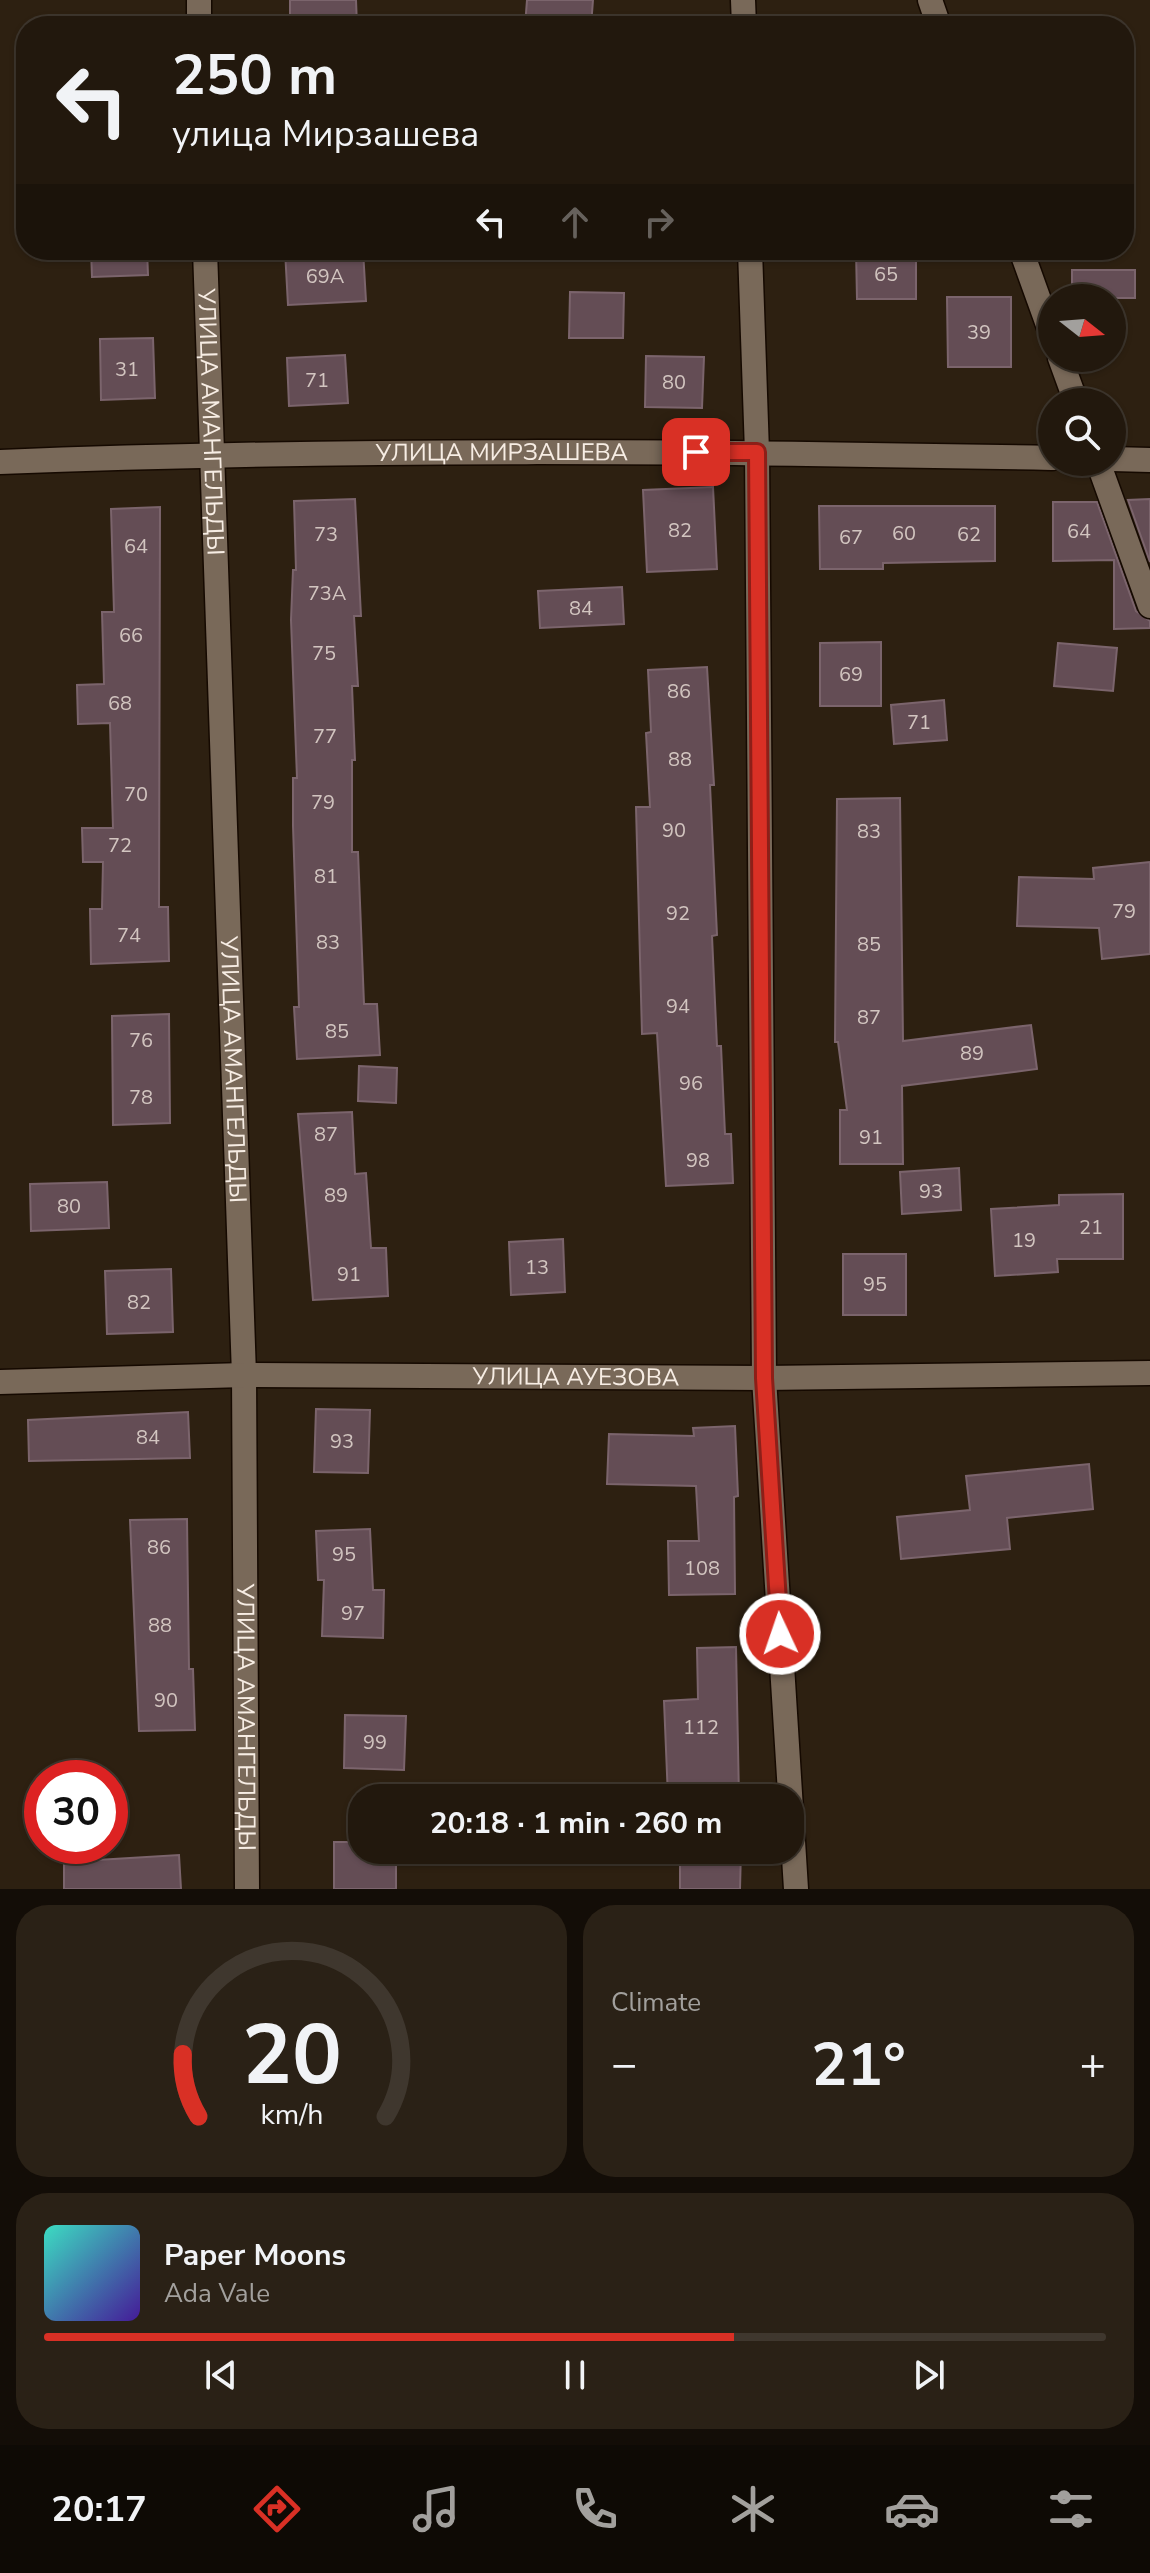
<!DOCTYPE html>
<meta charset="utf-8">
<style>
:root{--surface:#22180d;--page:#2a2116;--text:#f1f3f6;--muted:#a2a09d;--line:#3f372e;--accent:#d93025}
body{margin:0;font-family:"Nunito Sans",sans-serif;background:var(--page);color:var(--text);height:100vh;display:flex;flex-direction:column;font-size:30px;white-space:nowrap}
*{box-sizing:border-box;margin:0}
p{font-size:26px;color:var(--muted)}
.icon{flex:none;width:44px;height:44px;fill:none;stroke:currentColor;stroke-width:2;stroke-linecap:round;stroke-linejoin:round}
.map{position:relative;height:1889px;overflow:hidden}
.details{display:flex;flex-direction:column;gap:16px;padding:16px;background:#130d07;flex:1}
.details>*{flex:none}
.guide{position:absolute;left:16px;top:16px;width:1118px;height:244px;border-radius:32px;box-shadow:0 2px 6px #0004,0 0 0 2px var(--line);background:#22180d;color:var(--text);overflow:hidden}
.needle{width:52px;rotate:107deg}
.fabs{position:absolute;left:1038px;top:284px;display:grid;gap:16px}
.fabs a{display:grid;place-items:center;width:88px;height:88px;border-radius:50%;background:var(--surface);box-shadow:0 2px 6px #0004,0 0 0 2px var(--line);font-size:40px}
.speed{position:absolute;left:24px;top:1760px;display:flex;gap:16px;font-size:40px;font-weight:700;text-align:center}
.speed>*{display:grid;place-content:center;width:104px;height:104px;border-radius:50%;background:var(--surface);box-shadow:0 2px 6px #0004,0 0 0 2px var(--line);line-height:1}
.speed .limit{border:12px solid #d22;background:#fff;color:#111}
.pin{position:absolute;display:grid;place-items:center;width:68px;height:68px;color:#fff;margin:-34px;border-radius:16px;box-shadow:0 4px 12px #0006}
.me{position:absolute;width:88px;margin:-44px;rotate:357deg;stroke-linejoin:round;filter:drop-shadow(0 0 6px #0008)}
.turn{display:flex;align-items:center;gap:28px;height:168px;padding:0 24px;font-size:36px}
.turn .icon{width:104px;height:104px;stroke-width:2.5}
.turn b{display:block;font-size:56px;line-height:68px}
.lanes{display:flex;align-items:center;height:76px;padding:0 24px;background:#0003;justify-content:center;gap:40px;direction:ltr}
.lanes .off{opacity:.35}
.big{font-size:60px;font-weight:700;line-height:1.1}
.details .widget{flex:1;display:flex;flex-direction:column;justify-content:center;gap:12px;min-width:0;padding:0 28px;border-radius:32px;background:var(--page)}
.details .dial{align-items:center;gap:0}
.dial svg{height:208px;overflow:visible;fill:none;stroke:var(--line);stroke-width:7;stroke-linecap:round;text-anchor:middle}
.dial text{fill:var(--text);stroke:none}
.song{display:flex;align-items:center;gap:24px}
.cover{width:96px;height:96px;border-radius:12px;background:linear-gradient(135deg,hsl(170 70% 55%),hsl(260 70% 35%))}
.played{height:8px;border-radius:4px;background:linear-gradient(90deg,var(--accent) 65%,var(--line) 65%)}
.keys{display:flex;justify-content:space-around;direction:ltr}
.heat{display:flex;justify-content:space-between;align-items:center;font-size:44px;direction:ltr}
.details .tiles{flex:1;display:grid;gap:16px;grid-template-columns:1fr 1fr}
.widget:last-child{grid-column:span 2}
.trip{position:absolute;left:348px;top:1784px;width:456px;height:80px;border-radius:32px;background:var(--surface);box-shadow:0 2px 6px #0004,0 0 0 2px var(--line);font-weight:700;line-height:80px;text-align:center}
.dock{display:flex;height:128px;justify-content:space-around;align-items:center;background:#0e0a05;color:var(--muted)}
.dock .icon{width:56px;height:56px}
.dock .selected{color:var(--accent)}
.dock b{font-size:36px;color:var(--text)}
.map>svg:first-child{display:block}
.building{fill:#644d55;stroke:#7b646c;stroke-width:2}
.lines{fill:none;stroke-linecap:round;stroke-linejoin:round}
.minor-casing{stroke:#150900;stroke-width:27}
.minor{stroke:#796959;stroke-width:24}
.route-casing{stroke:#8d1f18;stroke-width:20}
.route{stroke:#d93025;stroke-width:14}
.labels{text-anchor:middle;stroke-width:8;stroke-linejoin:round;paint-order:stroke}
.number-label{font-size:20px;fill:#d2c5c0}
.street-label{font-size:24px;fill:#f7ede4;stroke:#231608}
</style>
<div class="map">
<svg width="1150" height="1889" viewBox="0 0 1150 1889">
<rect width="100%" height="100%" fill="#2d2011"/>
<!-- building -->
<g class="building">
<polygon points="290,0 356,0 357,26 290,26"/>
<polygon points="527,0 593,0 591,26 525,26"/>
<polygon points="91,250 147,250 148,275 92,277"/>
<polygon points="285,250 363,250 366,301 288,305"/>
<polygon points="856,250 916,250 916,299 857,299"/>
<rect x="1072" y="270" width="63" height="28"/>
<polygon points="570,292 624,293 623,338 569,338"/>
<polygon points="947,297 1011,297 1011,367 948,367"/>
<polygon points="153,338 155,398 101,400 100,339"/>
<polygon points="345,355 348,403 289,406 287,358"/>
<polygon points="646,356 704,357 702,408 645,407"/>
<polygon points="713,487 717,569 647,572 643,490"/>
<polygon points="355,499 361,616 354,616 358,686 352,686 355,760 352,760 352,852 358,852 364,1004 377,1004 380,1055 297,1059 294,1007 299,1007 293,826 293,778 297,778 291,620 293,570 296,570 294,501"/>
<polygon points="1150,499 1150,562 1128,500"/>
<polygon points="1053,502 1097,502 1136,611 1150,621 1150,628 1114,629 1114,560 1053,561"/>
<polygon points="819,506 995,506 995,561 883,563 883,569 820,569"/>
<polygon points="160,507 159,907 168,907 169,961 91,964 90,909 102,909 103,862 83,862 82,828 113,828 110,723 78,724 77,685 104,684 102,612 114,612 111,509"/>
<polygon points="622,587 624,624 540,628 538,591"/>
<polygon points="881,642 881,706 820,706 820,643"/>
<polygon points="1058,643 1117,648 1113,691 1054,686"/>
<polygon points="707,667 714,785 710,785 717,935 712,936 717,1046 721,1046 725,1134 731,1134 733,1183 666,1186 657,1033 642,1034 636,807 650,807 646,733 651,732 648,670"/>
<polygon points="944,700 947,740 894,744 891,705"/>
<polygon points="900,798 903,1041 1031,1025 1037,1069 902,1086 903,1164 840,1164 840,1110 847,1110 838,1042 835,1042 837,799"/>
<polygon points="1150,862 1150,954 1102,959 1099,928 1017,926 1019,877 1094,879 1093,868"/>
<polygon points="169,1014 170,1123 113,1125 112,1016"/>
<polygon points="359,1066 397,1068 396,1103 358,1101"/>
<polygon points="352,1112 355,1174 366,1173 371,1248 386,1248 388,1296 313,1300 298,1114"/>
<polygon points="959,1168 961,1210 902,1214 900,1172"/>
<polygon points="107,1182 109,1228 31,1231 30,1184"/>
<polygon points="1123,1194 1123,1259 1057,1259 1058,1272 995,1276 991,1209 1059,1205 1059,1195"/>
<polygon points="563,1239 565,1292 511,1295 509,1242"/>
<rect x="843" y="1254" width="63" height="61"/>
<polygon points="171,1269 173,1332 107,1334 105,1271"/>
<polygon points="316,1409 370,1410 368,1473 314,1472"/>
<polygon points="188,1412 190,1458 29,1461 28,1420"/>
<polygon points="735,1426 738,1496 734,1497 735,1594 669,1595 668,1541 699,1541 696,1486 607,1484 609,1434 694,1436 693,1428"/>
<polygon points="1089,1464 1093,1509 1007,1518 1010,1549 901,1559 897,1517 970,1510 966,1476"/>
<polygon points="187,1519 189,1669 193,1669 195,1730 139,1731 130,1520"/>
<polygon points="370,1529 373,1590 384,1590 383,1638 322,1636 324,1580 318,1580 316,1531"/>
<polygon points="736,1647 739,1798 668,1798 664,1701 698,1699 697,1648"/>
<polygon points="345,1715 406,1716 404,1770 344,1768"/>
<polygon points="334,1842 362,1842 362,1850 396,1850 396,1889 334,1889"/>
<polygon points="680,1850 741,1850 740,1889 680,1889"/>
<polygon points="179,1855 181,1889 64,1889 64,1862"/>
</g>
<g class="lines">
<defs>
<g id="minor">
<polyline points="199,0 199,26"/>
<polyline points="743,0 744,26"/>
<polyline points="930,0 939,26"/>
<path id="s1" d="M205,250L244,1375L247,1889"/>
<polyline points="750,250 757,452 764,1378 796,1889"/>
<polyline points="1021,250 1052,336"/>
<polyline points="1060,358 1076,402"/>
<polyline points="1112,459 1150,460"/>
<path id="s2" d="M0,462C350,448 701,451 1052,458"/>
<polyline points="1098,462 1150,606"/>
<path id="s3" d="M0,1382L244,1375L764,1378L1150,1373"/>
</g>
</defs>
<!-- minor casing -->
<use href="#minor" class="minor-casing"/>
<!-- minor -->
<use href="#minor" class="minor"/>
</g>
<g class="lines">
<defs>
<polyline id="route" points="696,452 757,452 764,1378 780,1634"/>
</defs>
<!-- route casing -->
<use href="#route" class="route-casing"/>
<!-- route -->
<use href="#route" class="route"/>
</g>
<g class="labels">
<!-- number labels -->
<g class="number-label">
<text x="886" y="281">65</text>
<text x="325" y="283">69А</text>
<text x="979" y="339">39</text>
<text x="127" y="376">31</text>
<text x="317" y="387">71</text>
<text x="674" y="389">80</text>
<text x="680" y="537">82</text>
<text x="1079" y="538">64</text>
<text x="904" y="540">60</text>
<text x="326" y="541">73</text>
<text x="969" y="541">62</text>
<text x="851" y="544">67</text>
<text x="136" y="553">64</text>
<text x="327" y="600">73А</text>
<text x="581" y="615">84</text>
<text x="131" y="642">66</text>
<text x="324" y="660">75</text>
<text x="851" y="681">69</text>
<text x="679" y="698">86</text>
<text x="120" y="710">68</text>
<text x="919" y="729">71</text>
<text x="325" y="743">77</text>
<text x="680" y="766">88</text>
<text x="136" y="801">70</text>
<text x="323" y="809">79</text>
<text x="674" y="837">90</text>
<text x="869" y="838">83</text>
<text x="120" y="852">72</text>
<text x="326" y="883">81</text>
<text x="1124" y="918">79</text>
<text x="678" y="920">92</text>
<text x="129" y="942">74</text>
<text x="328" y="949">83</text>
<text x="869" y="951">85</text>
<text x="678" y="1013">94</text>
<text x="869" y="1024">87</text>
<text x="337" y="1038">85</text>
<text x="141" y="1047">76</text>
<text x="972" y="1060">89</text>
<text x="691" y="1090">96</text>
<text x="141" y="1104">78</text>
<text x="326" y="1141">87</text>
<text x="871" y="1144">91</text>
<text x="698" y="1167">98</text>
<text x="931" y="1198">93</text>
<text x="336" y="1202">89</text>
<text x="69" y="1213">80</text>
<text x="1091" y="1234">21</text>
<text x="1024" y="1247">19</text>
<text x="537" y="1274">13</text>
<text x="349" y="1281">91</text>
<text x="875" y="1291">95</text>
<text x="139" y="1309">82</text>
<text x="148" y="1444">84</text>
<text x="342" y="1448">93</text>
<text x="159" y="1554">86</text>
<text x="344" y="1561">95</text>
<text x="702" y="1575">108</text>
<text x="353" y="1620">97</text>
<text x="160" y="1632">88</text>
<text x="166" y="1707">90</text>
<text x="701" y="1734">112</text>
<text x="375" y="1749">99</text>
</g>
<!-- street labels -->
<g class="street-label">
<text dy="8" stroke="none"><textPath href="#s1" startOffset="172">УЛИЦА АМАНГЕЛЬДЫ</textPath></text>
<text dy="8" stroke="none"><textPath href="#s2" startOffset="502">УЛИЦА МИРЗАШЕВА</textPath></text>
<text dy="8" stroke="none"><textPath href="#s1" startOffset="820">УЛИЦА АМАНГЕЛЬДЫ</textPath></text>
<text dy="8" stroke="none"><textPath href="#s3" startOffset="576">УЛИЦА АУЕЗОВА</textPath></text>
<text dy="8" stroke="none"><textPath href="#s1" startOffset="1468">УЛИЦА АМАНГЕЛЬДЫ</textPath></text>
</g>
</g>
</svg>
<div class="fabs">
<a><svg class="needle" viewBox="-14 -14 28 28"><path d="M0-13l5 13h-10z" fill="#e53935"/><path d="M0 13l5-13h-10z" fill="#a2a09d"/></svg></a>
<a><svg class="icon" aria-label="search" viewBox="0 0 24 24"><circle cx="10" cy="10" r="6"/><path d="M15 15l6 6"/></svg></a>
</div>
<div class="speed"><div class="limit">30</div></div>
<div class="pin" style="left:696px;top:452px;background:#d93025"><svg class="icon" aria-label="arrive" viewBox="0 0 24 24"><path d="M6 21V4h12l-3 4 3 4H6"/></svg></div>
<svg class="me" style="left:780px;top:1634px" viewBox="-20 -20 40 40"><circle r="17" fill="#d93025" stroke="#fff" stroke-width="3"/><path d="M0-11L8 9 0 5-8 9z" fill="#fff"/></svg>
<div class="trip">20:18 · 1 min · 260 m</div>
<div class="guide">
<div class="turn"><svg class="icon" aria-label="left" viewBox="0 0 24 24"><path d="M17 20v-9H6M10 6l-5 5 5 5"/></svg><div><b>250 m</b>улица Мирзашева</div></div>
<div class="lanes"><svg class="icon" aria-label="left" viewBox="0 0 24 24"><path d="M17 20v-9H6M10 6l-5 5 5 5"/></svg><svg class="icon off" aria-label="ahead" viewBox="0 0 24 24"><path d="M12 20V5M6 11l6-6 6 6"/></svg><svg class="icon off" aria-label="right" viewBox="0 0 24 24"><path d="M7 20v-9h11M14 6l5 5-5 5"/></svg></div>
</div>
</div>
<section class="details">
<div class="tiles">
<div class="widget dial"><svg viewBox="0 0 100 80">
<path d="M14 69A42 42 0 1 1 86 69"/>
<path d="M14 69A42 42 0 0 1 8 45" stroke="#d93025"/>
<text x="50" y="56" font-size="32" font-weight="700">20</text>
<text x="50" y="72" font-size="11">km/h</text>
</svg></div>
<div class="widget"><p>Climate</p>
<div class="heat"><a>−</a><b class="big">21°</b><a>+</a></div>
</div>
<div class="widget">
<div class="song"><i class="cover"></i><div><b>Paper Moons</b><p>Ada Vale</p></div></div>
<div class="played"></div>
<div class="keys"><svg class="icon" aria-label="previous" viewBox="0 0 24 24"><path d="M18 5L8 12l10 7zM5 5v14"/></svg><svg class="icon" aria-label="pause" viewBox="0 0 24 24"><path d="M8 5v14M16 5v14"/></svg><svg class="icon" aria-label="next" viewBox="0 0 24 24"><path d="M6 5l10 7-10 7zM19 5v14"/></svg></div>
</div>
</div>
</section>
<nav class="dock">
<b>20:17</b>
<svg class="icon selected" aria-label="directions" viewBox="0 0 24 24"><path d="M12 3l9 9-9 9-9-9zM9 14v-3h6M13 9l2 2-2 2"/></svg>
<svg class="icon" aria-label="music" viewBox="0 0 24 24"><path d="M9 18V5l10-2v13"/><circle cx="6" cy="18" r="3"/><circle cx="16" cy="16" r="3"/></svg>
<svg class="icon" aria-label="phone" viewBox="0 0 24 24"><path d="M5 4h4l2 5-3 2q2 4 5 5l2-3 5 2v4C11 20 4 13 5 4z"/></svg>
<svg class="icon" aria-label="climate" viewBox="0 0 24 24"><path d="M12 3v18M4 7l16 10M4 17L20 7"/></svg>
<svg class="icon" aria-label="car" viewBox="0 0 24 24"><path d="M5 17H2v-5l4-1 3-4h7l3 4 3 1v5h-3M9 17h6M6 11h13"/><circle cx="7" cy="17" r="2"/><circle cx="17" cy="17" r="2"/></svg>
<svg class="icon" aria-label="filters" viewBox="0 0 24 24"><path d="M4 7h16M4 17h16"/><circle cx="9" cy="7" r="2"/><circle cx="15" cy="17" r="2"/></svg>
</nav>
